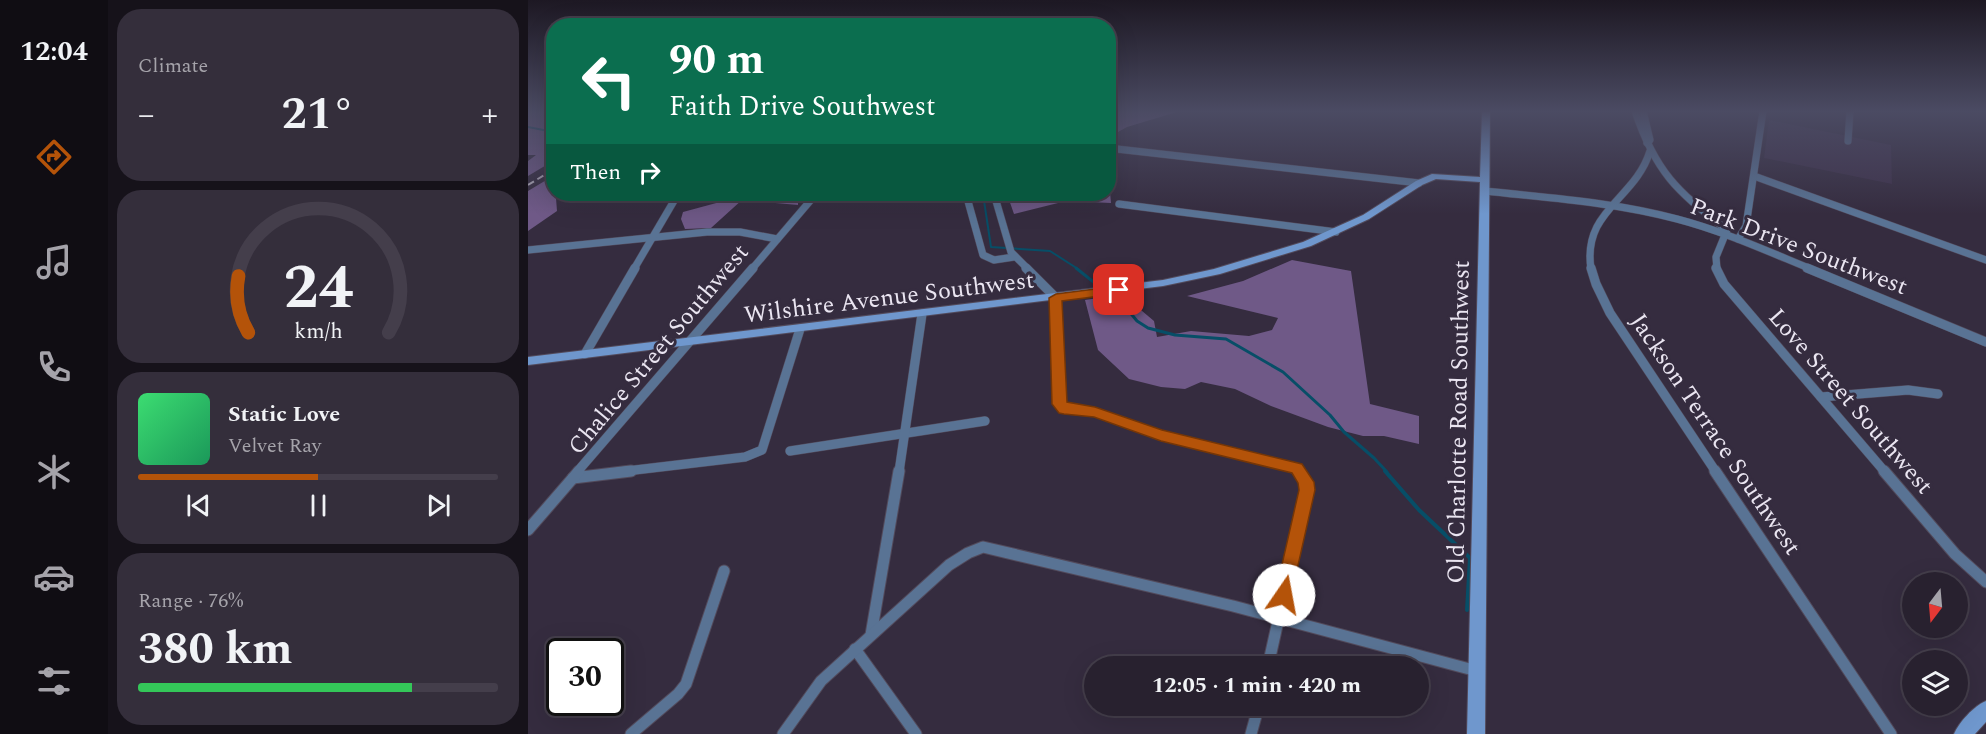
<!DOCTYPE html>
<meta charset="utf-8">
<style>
:root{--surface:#28212f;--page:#342e3b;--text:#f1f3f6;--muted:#a5a3aa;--line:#443e4b;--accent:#b45309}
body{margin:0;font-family:Spectral,serif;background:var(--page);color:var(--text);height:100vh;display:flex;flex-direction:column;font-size:22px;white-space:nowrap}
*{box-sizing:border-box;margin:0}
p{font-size:20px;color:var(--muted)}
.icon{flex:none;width:33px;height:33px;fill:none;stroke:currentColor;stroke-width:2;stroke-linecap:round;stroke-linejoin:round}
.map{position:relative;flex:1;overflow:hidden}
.panel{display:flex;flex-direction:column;gap:9px;padding:9px;background:#16121a;width:420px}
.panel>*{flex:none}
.hud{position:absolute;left:18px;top:18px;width:570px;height:183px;border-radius:24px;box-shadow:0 6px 24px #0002,0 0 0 2px var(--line);background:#0b6e4f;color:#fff;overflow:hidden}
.needle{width:39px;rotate:196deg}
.buttons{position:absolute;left:1374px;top:572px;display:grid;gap:12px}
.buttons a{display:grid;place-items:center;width:66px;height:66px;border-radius:50%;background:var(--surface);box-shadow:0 6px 24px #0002,0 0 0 2px var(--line);font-size:30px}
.speed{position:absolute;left:18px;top:638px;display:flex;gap:12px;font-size:30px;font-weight:700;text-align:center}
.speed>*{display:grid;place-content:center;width:78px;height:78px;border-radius:50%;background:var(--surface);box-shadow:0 6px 24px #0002,0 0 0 2px var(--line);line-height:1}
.speed .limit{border:3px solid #111;border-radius:9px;background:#fff;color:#111}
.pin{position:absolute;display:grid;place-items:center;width:51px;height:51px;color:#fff;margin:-26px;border-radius:12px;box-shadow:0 3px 9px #0006}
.me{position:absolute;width:66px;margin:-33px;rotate:12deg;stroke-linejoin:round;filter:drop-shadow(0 0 4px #0008)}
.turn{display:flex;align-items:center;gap:21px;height:126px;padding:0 24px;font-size:27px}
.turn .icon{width:78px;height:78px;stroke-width:2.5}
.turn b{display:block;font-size:42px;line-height:51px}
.then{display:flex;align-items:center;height:57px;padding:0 24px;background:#0003;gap:12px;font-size:22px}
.big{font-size:45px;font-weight:700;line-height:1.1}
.panel .widget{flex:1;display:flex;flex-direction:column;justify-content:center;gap:9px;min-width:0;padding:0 21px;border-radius:24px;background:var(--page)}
.panel .dial{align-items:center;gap:0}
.dial svg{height:156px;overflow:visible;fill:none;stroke:var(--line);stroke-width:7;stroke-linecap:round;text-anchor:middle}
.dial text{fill:var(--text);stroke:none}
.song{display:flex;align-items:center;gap:18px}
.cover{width:72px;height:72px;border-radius:9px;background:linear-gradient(135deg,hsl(140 70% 55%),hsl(150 70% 35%))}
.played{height:6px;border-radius:3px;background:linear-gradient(90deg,var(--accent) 50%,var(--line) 50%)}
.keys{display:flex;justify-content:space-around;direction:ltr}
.heat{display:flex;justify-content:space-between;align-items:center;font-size:33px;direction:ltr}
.charge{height:9px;border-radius:4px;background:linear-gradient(90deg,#34c759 76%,var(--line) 0)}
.trip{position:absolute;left:556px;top:656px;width:345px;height:60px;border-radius:30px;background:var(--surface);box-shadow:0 6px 24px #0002,0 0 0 2px var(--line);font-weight:700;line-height:60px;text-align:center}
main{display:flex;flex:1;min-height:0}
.tab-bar{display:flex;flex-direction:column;width:108px;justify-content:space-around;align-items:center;background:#100d13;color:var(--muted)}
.tab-bar .icon{width:42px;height:42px}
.tab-bar .active{color:var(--accent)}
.tab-bar b{font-size:27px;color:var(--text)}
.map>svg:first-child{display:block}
.built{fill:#3e324b}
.forest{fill:#6f5987}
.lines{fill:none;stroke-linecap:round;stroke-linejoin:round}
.stream-far2{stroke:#074e67;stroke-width:2}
.stream-far1{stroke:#074e67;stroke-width:3}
.stream{stroke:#074e67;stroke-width:4}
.street-far2-casing{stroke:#524a5b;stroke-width:8}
.street-far1-casing{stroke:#524a5b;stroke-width:10}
.street-casing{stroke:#524a5b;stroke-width:13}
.secondary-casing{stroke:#524a5b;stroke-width:2}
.street-far2{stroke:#597394;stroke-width:7}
.street-far1{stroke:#597394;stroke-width:9}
.street{stroke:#597394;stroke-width:11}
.secondary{fill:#6f97cd;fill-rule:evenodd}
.rail{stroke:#b0aab8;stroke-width:2;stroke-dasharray:7 4;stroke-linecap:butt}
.route{fill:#b45309;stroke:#753606;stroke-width:1.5}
.labels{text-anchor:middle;stroke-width:6;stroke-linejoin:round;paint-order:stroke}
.street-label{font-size:24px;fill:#eae5f1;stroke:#352c3f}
</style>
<main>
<nav class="tab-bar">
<b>12:04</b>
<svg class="icon active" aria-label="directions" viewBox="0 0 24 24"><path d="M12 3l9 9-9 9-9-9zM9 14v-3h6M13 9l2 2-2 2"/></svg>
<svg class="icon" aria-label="music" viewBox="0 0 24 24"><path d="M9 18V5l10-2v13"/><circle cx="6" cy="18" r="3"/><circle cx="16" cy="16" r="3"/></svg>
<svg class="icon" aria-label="phone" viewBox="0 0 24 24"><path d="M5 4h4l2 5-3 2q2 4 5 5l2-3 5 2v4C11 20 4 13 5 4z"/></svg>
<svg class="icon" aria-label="climate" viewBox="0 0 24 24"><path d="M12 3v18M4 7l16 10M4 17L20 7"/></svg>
<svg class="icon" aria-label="car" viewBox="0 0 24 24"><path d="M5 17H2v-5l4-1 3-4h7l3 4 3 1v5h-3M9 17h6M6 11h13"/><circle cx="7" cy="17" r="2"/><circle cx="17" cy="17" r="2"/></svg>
<svg class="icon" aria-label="filters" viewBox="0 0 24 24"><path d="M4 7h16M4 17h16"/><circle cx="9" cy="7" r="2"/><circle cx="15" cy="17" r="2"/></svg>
</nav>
<section class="panel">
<div class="widget"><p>Climate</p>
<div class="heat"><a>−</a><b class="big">21°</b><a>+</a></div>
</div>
<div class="widget dial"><svg viewBox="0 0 100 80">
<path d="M14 69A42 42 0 1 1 86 69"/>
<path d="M14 69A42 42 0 0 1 9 40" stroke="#b45309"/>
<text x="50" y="56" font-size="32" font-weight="700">24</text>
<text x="50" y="72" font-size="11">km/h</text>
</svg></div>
<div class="widget">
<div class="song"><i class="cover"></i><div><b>Static Love</b><p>Velvet Ray</p></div></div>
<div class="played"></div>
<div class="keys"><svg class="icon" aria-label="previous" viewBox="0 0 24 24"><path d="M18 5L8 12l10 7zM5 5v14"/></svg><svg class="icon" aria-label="pause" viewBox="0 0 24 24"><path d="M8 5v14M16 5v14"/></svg><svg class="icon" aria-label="next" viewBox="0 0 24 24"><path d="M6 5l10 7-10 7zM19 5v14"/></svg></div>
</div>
<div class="widget"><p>Range · 76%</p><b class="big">380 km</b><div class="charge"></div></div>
</section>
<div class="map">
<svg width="1458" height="734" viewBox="0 0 1458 734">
<rect width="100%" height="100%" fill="#352c3f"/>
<!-- built -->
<polygon class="built" points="1241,120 1363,145 1364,184 1236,158"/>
<!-- forest -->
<g class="forest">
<polygon points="0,111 26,111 25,161 0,176 0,161 8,155 0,155"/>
<polygon points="581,111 652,111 599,127 581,137"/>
<polygon points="25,176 26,194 31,194 28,198 29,211 0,231 0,191"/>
<polygon points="581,180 583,203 538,201 486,214 479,194 580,194"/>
<polygon points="198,194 268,194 270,196 270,205 236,202 227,196 215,199 183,228 157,229 153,219 155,212 192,202"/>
<polygon points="764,260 823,271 842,404 891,416 891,444 856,436 835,436 800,427 743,406 707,389 673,382 657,389 633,387 601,379 570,350 557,300 598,294 601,300 626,321 629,337 663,331 721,336 744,330 750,318 659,296 715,281"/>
</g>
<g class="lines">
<!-- stream-far2 -->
<g class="stream-far2">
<polyline points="0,127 26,132"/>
<polyline points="455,194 463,247 522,251 550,269"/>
</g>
<!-- stream-far1 -->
<g class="stream-far1">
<polyline points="548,268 573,288"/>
<polyline points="584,296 596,305 609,321 620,328 647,335 698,339 755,372 802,415 816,432 846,458 859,472"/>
</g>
<!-- stream -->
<polyline class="stream" points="857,471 891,510 942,558 939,610"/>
<defs>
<g id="street-far2">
<path d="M1107,111C1127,171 1150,193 1199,230L1188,257L1189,269"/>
<polyline points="1115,111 1122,140 1119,143"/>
<polyline points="1320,141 1322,111"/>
<polyline points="580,148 891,183"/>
<polyline points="1226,176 1458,260"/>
<path d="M957,191C1021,198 1086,202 1149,219C1195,231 1239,251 1283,269"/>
<polyline points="438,194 455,255 466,260 486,257"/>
<polyline points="466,194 483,252 500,269"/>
<polyline points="591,204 808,232"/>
<polyline points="1210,239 1218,226 1235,111"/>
<polyline points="0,250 179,232 212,232 249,239"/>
<polyline points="106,269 150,194"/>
<polyline points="224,269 288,194"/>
<path d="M1063,269C1054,210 1107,200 1122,151"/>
</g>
<g id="street-far1">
<polyline points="498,268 528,298 530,394 531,404 536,409 567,412 633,436 757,465 772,472"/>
<polyline points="1063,268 1068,284 1082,313 1188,472"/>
<polyline points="1188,268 1196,284 1357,472"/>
<polyline points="1279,268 1458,342"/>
<polyline points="57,354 107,268"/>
<polyline points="1293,397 1380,390 1410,394"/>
<polyline points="262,451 457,421"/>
<polyline points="49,472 225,268"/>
<polyline points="90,472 217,457 234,450 272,329"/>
<polyline points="371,472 394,314"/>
</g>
<g id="street">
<polyline points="1187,471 1363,734"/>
<polyline points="1356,471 1427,554 1458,582"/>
<polyline points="45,478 103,471"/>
<polyline points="0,530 51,471"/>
<polyline points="343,635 371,471"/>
<polyline points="327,649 388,734"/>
<polyline points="740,666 779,491 777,481 770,471"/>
<polyline points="103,734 150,694 158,684 196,571"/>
<polyline points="255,734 293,681 421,565 440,553 455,547 705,606 949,671"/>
<polyline points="723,734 731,705"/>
</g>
<g id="secondary">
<polygon points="954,111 962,111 957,734 939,734 952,182 908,179 894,185 841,219 783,246 692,274 635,286 0,365 0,357 635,280 686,269 775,242 835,215 888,181 904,174 952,177"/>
<path d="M1458,701V722L1447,734H1426C1431,722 1446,706 1458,701Z"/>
</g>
</defs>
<!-- street-far2 casing -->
<use href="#street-far2" class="street-far2-casing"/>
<!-- street-far1 casing -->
<use href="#street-far1" class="street-far1-casing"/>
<!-- street casing -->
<use href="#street" class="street-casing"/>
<!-- secondary casing -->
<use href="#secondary" class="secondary-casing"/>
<!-- street-far2 -->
<use href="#street-far2" class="street-far2"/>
<!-- street-far1 -->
<use href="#street-far1" class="street-far1"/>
<!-- street -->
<use href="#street" class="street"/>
<!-- secondary -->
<use href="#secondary" class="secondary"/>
<!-- rail -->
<polyline class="rail" points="0,185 26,169"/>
</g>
<!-- sky -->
<linearGradient id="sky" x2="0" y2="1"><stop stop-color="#1d1823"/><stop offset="0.52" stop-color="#4b4b63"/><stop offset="1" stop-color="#4b4b63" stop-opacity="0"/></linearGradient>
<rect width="1458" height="214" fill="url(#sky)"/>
<!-- route -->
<polygon class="route" points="591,286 596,287 597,290 596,293 534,301 539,402 567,407 634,430 774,464 786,482 787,490 762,601 756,603 750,601 747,595 771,490 770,483 764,473 633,441 566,417 536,414 531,413 524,404 521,298 528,294"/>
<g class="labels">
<!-- street labels -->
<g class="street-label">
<text transform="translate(1271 246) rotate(21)" y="8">Park Drive Southwest</text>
<text transform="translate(361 297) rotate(-7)" y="8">Wilshire Avenue Southwest</text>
<text transform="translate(130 349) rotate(-50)" y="8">Chalice Street Southwest</text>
<text transform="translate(1323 401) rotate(49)" y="8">Love Street Southwest</text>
<text transform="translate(930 422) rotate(-89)" y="8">Old Charlotte Road Southwest</text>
<text transform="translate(1188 434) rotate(56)" y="8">Jackson Terrace Southwest</text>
</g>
</g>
</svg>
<div class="buttons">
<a><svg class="needle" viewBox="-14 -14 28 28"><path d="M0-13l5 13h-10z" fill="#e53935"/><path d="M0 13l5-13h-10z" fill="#a5a3aa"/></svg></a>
<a><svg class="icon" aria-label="layers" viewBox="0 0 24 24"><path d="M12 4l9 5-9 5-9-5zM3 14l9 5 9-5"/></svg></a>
</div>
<div class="speed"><div class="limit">30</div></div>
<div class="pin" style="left:591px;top:290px;background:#d93025"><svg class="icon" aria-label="arrive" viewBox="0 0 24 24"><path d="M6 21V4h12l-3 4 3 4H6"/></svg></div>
<svg class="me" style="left:756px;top:595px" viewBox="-20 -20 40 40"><circle r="19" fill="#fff"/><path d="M0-13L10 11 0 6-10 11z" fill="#b45309"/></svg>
<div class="trip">12:05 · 1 min · 420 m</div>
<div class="hud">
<div class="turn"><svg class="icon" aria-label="left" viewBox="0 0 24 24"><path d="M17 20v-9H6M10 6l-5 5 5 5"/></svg><div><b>90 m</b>Faith Drive Southwest</div></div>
<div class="then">Then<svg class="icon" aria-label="right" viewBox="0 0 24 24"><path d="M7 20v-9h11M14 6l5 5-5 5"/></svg></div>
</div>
</div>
</main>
